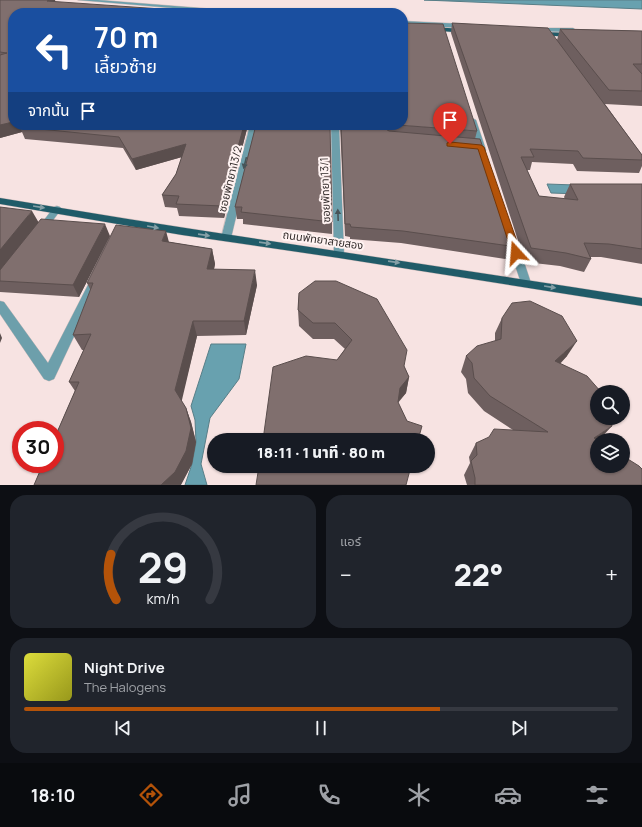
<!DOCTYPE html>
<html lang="th">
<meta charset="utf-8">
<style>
:root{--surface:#171b24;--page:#20242c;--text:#f1f3f6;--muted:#9ea1a6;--line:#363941;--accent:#b45309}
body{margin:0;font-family:Manrope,"Noto Sans Thai",sans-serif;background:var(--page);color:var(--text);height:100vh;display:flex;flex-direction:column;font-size:15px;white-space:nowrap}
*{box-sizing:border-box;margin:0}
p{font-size:13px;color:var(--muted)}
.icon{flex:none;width:22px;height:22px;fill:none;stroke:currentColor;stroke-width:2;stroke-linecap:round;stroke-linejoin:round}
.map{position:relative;height:485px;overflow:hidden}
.drawer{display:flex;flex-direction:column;gap:10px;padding:10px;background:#0d0f14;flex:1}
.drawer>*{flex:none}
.top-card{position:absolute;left:8px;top:8px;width:400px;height:122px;border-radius:16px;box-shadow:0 1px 3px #0004;background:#1a4fa0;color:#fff;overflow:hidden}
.controls{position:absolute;left:590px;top:385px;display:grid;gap:8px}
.controls a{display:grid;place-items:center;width:40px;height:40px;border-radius:50%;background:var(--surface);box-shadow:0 1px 3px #0004;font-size:20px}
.speed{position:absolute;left:12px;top:421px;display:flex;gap:8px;font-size:20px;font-weight:700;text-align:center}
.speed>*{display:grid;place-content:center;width:52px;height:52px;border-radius:50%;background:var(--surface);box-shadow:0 1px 3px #0004;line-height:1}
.speed .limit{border:6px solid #d22;background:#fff;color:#111}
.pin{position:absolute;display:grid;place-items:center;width:34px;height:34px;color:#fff;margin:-41px -17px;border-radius:50% 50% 50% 0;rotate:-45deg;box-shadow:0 0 4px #0007}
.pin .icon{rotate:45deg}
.me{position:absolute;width:44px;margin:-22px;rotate:341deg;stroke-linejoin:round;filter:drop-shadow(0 0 3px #0008)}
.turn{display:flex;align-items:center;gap:14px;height:84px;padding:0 20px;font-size:18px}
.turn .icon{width:52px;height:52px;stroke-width:2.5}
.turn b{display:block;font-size:28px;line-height:34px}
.then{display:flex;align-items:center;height:38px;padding:0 20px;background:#0003;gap:8px;font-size:15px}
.big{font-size:30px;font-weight:800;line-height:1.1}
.drawer .tile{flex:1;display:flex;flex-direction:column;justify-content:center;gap:6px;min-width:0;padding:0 14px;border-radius:16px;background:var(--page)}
.drawer .dial{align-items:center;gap:0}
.dial svg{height:104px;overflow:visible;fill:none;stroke:var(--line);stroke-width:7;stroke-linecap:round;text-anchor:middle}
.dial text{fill:var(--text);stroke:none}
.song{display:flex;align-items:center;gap:12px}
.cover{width:48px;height:48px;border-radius:6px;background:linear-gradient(135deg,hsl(60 70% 55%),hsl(60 70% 35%))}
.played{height:4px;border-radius:2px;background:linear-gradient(90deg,var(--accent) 70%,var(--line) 70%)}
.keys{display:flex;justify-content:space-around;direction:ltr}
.heat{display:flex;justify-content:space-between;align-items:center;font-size:22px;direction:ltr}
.drawer .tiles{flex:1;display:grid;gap:10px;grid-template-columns:1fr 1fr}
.tile:last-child{grid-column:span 2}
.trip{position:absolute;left:207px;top:433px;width:228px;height:40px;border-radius:20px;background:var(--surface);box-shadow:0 1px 3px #0004;font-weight:800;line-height:40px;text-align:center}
.tabs{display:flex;height:64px;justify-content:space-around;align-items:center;background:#090b0e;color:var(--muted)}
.tabs .icon{width:28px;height:28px}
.tabs .active{color:var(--accent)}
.tabs b{font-size:18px;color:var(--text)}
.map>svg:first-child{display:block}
.water{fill:#68a1af;stroke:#587e87}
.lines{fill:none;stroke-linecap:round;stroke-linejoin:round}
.minor-casing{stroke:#d0bebd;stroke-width:1}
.major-casing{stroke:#d0bebd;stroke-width:1}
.minor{fill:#6d9fab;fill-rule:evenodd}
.major{fill:#205b68;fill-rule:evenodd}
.wall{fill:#6e5f5f}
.shaded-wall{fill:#5a4e4d}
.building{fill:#806f6e;stroke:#5a4e4d}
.oneway{fill:#475458}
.oneway2{fill:#849fa6}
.route{fill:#b45309;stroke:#753606}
.labels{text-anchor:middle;stroke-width:4;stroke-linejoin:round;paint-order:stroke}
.street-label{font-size:11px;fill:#332c2b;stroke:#fff3f2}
</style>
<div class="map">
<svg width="642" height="485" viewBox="0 0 642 485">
<rect width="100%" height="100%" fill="#f7e3e2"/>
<!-- water -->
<g class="water">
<polygon points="424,0 642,0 642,9"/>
<polygon points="547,184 575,185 580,194 551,193"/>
<polygon points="211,344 246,344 239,379 210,418 201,464 207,485 185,485 192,464 196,442 195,420 191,406"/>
</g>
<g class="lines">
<defs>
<g id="minor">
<polygon points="78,0 98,0 251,12 253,13 232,13"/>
<polygon points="403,21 465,24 468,26 465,28 403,25"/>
<polygon points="533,28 573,28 576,30 573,32 535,31 533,30"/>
<polygon points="469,118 472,118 476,120 486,150 485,152 482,152 478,150 468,120"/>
<polygon points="250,125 258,125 231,238 226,241 221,238"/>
<polygon points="331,125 339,125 344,254 343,257 335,257 334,254"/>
<polygon points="57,206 60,207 62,209 60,211 44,232 38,232 36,230 38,228 54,207"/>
<polygon points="511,235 516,238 531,283 530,286 522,286 506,238"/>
<polygon points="96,275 100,276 101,279 54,379 49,381 44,379 0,314 0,301 4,302 48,363 91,279 92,276"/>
</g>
<g id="major">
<polygon points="432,27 464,29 467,31 464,33 430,30 429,29"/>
<polygon points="540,32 572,33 575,35 572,37 538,35 537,34"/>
<path d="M0,198C214,234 428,264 642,298V306L339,258L182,235L0,204Z"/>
</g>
</defs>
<!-- minor casing -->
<use href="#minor" class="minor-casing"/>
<!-- major casing -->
<use href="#major" class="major-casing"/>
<!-- minor -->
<use href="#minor" class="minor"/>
<!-- major -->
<use href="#major" class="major"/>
</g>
<!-- wall -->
<g class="wall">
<polygon points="0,0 13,13 13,125 248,125 224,218 179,216 177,208 165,207 162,195 176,174 182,157 136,170 123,148 25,139 22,132 0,138"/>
<polygon points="452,23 557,40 560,29 642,31 642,106 605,104 642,155 642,166 639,173 577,171 573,164 532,162 530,170 527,170 539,196 565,199 564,197 570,184 642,184 642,264 601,257 591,257 591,259 584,272 560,266 525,262 451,33"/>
<polygon points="256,125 332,222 332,234 243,224 243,219 237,219 235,207"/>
<polygon points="340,125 403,125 477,131 475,139 517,247 512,260 401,243 350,239 350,237 345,236"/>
<polygon points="0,207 38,222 110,236 79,297 0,292"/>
<polygon points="169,242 212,249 215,264 214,269 257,285 246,335 197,336 181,401 186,408 191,422 196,442 192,464 181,484 181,485 34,485 75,391 69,382 84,350 82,350 73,335 91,291 87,283"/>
<polygon points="299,293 404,366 409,377 406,393 398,403 407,421 418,440 337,360 345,349 334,339 313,339 299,326 298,310"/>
<polygon points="502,318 567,356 560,364 599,440 597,440 642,485 467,485 464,475 470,463 469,457 476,443 513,430 484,411 468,393 466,379 461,372 466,356 495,341 495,333"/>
</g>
<!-- shaded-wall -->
<g class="shaded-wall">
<polygon points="50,0 55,0 57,6 47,1"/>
<polygon points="13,122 13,125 19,125 22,132 0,138 0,125"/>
<polygon points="244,125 248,125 224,218 222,206"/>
<polygon points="388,125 389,125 388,136 384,128"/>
<polygon points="186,144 189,155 136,170 132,159"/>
<polygon points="32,211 39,223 0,272 0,250"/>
<polygon points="105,224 110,236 79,297 73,285"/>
<polygon points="166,231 170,246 162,241"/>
<polygon points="212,249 215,264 211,284 207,269"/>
<polygon points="255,270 257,285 246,335 244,321"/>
<polygon points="193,321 197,336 181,404 175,390"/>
<polygon points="0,333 2,338 0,343"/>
<polygon points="577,341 567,356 546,377 555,361"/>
<polygon points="409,377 406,393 397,403 400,388"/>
<polygon points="186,408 191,422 196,442 192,464 181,485 161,485"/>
<polygon points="612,426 599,440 597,440 594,438"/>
</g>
<!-- building -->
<g class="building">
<polygon points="0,0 50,0 47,1 204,12 204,13 13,13 13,122 0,125 0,55 7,53 0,52"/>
<polygon points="233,11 267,13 231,13"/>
<polygon points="403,23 443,24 477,131 398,125 403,125"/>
<polygon points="452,23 548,28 642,155 642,160 583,158 578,151 530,149 534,157 521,157 539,196 578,200 570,184 642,184 642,249 609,244 584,243 591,259 566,253 531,248"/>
<polygon points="560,29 642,31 642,64 633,64 642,74 642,91 609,90"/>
<polygon points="19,125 244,125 222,206 176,204 179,196 162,195 176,174 186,144 132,159 119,137 20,127"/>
<polygon points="256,125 330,125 332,222 241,212 242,207 235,207"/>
<polygon points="341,125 388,125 384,128 389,131 480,139 517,247 403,231 351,227 350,224 345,224"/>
<polygon points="0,207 32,211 0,250"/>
<polygon points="41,219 105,224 73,285 0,281 0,270"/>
<polygon points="116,225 166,231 162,241 212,249 207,269 255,270 244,321 193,321 175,390 186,408 191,428 186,451 175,472 161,485 34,485 43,464 55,464 55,437 79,382 69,382 91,334 73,335 93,283 87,283"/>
<polygon points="315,281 336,281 377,299 407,350 404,366 409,377 400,388 398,402 407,421 422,426 418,440 263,440 273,367 306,356 337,360 352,340 335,323 313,323 298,310 299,293"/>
<polygon points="530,301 562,316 577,341 555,361 587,376 601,392 597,392 597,418 611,418 612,426 594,438 598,440 597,440 597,466 623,466 623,456 639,466 642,469 642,485 475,485 475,478 471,461 477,455 476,443 489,437 494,429 548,432 490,396 474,378 472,363 466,356 477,346 501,339 502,318 512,303"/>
<polygon points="259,466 411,466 406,485 256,485"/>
</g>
<!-- one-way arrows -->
<defs><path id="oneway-solid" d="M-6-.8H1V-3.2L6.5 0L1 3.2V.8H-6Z"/></defs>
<g class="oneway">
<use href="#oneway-solid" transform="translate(245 163) rotate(104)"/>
<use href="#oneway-solid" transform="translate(338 215) rotate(-92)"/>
</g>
<g class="oneway2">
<use href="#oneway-solid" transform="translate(39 207) rotate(9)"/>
<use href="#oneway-solid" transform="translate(153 227) rotate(10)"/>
<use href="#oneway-solid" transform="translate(204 235) rotate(8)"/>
<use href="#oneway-solid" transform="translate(265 243) rotate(8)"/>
<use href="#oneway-solid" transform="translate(394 262) rotate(8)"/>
<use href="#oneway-solid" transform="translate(550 287) rotate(9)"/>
</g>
<!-- route -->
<polygon class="route" points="450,142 481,145 484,147 521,253 520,255 516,256 512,253 478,149 447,146 447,143"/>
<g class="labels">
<!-- street labels -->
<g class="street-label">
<text transform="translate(230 179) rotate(-76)" y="4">ซอยพัทยา 13/2</text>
<text transform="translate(325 190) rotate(-92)" y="4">ซอยพัทยา 13/1</text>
<text transform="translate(323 240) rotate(8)" y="4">ถนนพัทยาสายสอง</text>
</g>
</g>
</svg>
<div class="controls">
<a><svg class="icon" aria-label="search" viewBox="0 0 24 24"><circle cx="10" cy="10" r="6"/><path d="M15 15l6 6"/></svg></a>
<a><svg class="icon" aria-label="layers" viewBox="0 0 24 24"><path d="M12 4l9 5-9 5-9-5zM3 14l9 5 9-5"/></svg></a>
</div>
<div class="speed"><div class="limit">30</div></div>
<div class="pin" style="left:450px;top:144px;background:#d93025"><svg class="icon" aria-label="arrive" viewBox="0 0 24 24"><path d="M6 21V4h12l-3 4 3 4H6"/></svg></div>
<svg class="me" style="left:516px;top:253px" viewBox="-20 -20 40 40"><path d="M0-17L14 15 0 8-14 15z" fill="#b45309" stroke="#fff" stroke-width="4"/></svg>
<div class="trip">18:11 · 1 นาที · 80 m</div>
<div class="top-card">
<div class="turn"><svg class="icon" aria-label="left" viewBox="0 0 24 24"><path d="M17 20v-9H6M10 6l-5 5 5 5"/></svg><div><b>70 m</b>เลี้ยวซ้าย</div></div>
<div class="then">จากนั้น<svg class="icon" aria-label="arrive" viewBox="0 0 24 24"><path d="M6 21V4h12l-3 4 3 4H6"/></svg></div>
</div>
</div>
<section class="drawer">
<div class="tiles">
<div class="tile dial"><svg viewBox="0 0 100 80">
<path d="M14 69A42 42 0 1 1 86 69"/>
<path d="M14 69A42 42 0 0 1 10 34" stroke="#b45309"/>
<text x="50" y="56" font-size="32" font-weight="700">29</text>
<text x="50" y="72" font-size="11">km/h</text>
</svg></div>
<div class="tile"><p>แอร์</p>
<div class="heat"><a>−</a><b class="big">22°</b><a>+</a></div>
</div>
<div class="tile">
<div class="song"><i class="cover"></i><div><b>Night Drive</b><p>The Halogens</p></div></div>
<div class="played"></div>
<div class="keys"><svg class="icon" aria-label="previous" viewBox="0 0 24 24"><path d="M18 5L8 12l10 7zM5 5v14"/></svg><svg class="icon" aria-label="pause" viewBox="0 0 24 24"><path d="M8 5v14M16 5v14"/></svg><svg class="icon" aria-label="next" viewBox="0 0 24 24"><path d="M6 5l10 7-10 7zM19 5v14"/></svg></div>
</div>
</div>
</section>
<nav class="tabs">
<b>18:10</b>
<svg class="icon active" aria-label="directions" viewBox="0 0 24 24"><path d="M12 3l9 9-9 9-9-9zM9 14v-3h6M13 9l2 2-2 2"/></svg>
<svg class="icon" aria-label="music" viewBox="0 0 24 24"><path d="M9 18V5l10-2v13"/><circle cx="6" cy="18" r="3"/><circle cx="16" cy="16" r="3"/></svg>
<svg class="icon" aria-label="phone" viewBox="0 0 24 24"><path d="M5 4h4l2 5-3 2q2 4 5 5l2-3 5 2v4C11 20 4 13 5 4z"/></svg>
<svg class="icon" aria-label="climate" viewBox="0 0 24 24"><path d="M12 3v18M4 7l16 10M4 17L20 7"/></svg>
<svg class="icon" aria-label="car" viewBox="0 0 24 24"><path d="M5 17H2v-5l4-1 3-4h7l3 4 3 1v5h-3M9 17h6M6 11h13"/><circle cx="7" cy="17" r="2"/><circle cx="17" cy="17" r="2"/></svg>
<svg class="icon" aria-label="filters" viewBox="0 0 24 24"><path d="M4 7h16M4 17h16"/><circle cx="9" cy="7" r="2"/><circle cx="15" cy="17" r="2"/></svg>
</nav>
